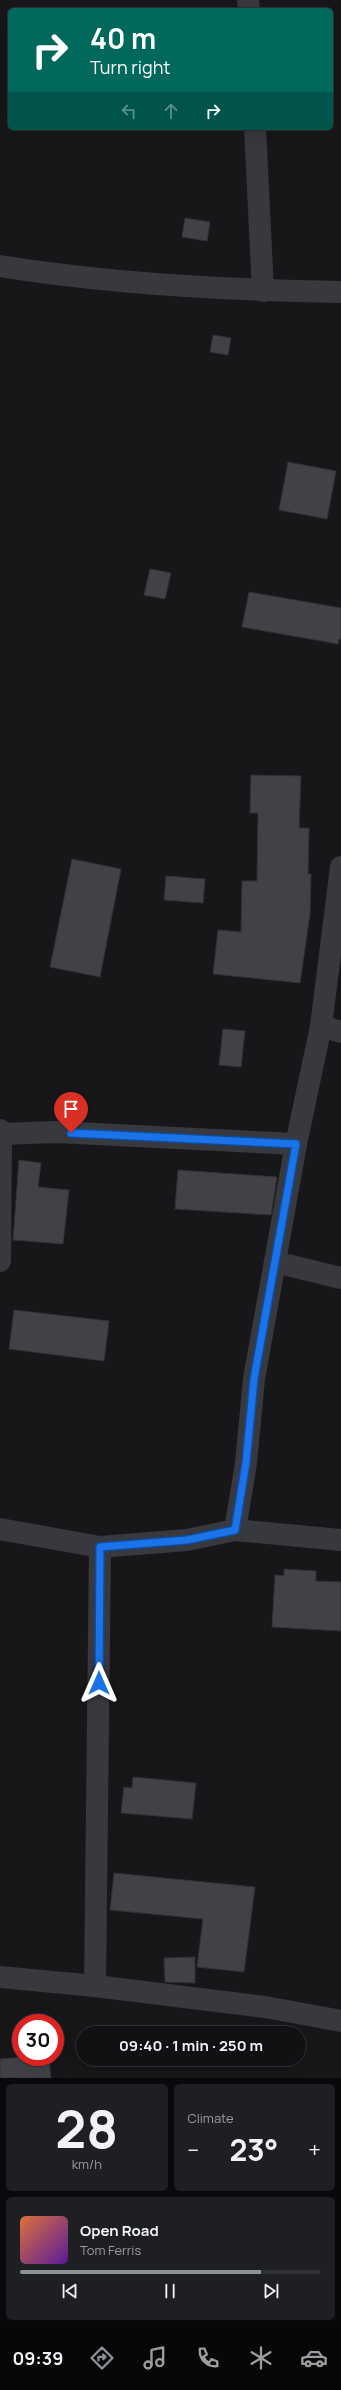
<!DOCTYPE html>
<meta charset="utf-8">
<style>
:root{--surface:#111114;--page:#1e1f22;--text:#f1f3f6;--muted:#9c9da0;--line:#303134;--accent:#8c9099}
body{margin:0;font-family:Manrope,sans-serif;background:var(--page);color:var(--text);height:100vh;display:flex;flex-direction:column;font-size:15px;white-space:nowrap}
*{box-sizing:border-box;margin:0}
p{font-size:13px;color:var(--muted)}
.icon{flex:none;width:22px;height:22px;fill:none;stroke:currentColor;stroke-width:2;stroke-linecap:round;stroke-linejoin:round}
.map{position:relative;height:2078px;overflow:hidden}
.sheet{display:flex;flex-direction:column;gap:6px;padding:6px;background:#09090b;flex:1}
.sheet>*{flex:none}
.hud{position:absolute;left:8px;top:8px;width:325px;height:122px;border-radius:6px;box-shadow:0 4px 16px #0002,0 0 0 1px var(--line);background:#00695c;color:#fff;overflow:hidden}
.speed{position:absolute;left:12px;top:2014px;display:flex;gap:8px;font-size:20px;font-weight:700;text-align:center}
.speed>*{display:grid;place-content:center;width:52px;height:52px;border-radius:50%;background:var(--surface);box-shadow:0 4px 16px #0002,0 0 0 1px var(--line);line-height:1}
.speed .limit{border:6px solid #d22;background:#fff;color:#111}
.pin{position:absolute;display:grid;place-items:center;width:34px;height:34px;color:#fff;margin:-41px -17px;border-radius:50% 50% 50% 0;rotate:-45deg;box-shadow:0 0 4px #0007}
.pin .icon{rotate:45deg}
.me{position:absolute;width:44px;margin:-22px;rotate:0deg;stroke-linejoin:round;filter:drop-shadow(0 0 3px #0008)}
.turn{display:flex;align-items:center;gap:14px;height:84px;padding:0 16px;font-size:18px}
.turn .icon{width:52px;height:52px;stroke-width:2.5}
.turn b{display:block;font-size:28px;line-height:34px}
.lanes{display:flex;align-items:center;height:38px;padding:0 16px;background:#0003;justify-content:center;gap:20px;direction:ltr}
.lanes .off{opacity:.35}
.big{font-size:30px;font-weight:700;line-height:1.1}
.sheet .tile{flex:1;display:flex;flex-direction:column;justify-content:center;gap:6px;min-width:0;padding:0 14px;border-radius:6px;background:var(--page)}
.sheet .dial{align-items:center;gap:0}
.dial b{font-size:52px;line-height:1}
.song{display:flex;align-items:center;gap:12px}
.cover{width:48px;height:48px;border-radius:6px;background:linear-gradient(135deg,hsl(20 70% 55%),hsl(270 70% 35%))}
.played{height:4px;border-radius:2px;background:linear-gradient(90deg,var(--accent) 80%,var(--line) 80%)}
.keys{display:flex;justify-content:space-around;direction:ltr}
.heat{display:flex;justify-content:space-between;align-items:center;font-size:22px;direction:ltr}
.sheet .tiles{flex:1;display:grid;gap:6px;grid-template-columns:1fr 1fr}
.tile:last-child{grid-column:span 2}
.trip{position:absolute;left:76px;top:2026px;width:230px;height:40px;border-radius:20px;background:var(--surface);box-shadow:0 4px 16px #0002,0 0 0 1px var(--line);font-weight:700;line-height:40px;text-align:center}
.menu{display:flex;height:64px;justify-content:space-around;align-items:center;background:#070708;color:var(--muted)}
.menu .icon{width:28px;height:28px}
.menu .on{color:var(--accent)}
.menu b{font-size:18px;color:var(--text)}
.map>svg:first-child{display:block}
.building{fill:#414247;stroke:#313136}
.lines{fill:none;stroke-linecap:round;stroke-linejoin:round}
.minor{stroke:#38393f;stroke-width:22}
.tertiary{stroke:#38393f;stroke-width:22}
.route-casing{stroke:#114b97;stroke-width:10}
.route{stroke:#1a73e8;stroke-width:7}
</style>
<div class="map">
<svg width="341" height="2078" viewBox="0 0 341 2078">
<rect width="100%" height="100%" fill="#17171a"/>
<!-- building -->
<g class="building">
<polygon points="185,218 210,222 207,241 182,237"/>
<polygon points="213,335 231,338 228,355 210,352"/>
<polygon points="288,462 336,471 327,519 279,510"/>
<polygon points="150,569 171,573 165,599 144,595"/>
<polygon points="249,592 341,608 341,639 339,639 338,644 242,627"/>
<polygon points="251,775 301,776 299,828 309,828 308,874 311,874 310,914 300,983 213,974 218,930 241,932 242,881 257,881 258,813 250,813"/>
<polygon points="72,859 121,869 100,977 50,967"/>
<polygon points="166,876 205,879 203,903 164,900"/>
<polygon points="223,1029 245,1031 241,1067 219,1065"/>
<polygon points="19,1160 41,1163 38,1187 69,1190 63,1244 13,1240"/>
<polygon points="178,1170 277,1177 271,1215 175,1209"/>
<polygon points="14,1310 109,1321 104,1361 9,1349"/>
<polygon points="284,1569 316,1571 316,1581 341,1582 341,1631 272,1627 275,1575 284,1576"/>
<polygon points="133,1777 196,1783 192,1819 121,1813 124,1787 132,1788"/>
<polygon points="114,1873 255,1887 244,1972 197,1967 203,1919 110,1910"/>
<polygon points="195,1957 195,1983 165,1982 164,1958"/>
<polygon points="25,2057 49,2057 51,2078 0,2078 0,2059"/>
</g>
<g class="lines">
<!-- minor -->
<g class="minor">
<polyline points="248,0 249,10"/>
<polyline points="255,128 263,291"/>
<polyline points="321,1026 341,1032"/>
<polyline points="0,1130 1,1134 56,1132 296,1144"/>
<polyline points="0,1261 1,1134"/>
<polyline points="275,1262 341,1278"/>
<polyline points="0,1529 100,1547 187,1540 235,1530 341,1540"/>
<polyline points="235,1530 246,1463 254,1379 296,1144 321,1026 341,867"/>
<polyline points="0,1977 95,1986 100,1547"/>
<polyline points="95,1986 265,2007 341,2021"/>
</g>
<!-- tertiary -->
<path class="tertiary" d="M0,266C111,284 229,290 341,292"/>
</g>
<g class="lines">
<defs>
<polyline id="route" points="71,1133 296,1144 254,1379 246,1463 235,1530 187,1540 100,1547 99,1683"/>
</defs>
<!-- route casing -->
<use href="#route" class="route-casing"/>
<!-- route -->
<use href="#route" class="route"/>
</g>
</svg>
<div class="speed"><div class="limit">30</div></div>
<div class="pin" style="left:71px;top:1133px;background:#d93025"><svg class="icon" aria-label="arrive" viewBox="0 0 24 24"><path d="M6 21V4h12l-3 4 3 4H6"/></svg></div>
<svg class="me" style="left:99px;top:1683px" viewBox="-20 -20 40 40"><path d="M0-17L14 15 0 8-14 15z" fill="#1a73e8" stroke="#fff" stroke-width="4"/></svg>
<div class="trip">09:40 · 1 min · 250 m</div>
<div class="hud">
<div class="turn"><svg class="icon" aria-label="right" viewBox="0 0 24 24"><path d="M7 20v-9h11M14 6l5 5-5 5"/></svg><div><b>40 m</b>Turn right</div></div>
<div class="lanes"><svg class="icon off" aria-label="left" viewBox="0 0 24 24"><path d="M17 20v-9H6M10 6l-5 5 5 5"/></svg><svg class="icon off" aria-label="ahead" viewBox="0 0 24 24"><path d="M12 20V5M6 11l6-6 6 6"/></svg><svg class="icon" aria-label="right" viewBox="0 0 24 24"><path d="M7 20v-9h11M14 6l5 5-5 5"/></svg></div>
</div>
</div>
<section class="sheet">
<div class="tiles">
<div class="tile dial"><b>28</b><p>km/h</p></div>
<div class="tile"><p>Climate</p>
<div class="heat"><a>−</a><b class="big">23°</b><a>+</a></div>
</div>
<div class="tile">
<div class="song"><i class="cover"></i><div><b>Open Road</b><p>Tom Ferris</p></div></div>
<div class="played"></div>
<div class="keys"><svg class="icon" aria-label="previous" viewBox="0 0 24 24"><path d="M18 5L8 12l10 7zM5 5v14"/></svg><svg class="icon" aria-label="pause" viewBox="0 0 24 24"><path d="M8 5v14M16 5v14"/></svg><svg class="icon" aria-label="next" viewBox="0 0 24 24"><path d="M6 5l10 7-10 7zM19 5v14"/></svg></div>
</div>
</div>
</section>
<nav class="menu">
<b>09:39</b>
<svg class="icon on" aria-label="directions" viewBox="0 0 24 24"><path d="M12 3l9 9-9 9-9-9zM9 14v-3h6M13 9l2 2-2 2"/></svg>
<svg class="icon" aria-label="music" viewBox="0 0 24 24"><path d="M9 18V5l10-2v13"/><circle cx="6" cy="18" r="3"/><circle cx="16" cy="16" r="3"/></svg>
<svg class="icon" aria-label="phone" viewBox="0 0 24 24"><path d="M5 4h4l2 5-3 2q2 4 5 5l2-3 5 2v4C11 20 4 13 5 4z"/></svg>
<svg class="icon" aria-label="climate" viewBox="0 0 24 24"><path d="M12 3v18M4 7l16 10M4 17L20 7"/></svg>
<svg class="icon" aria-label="car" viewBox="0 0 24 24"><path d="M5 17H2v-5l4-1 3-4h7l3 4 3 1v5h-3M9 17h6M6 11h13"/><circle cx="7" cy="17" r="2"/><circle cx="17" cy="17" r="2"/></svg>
</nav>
